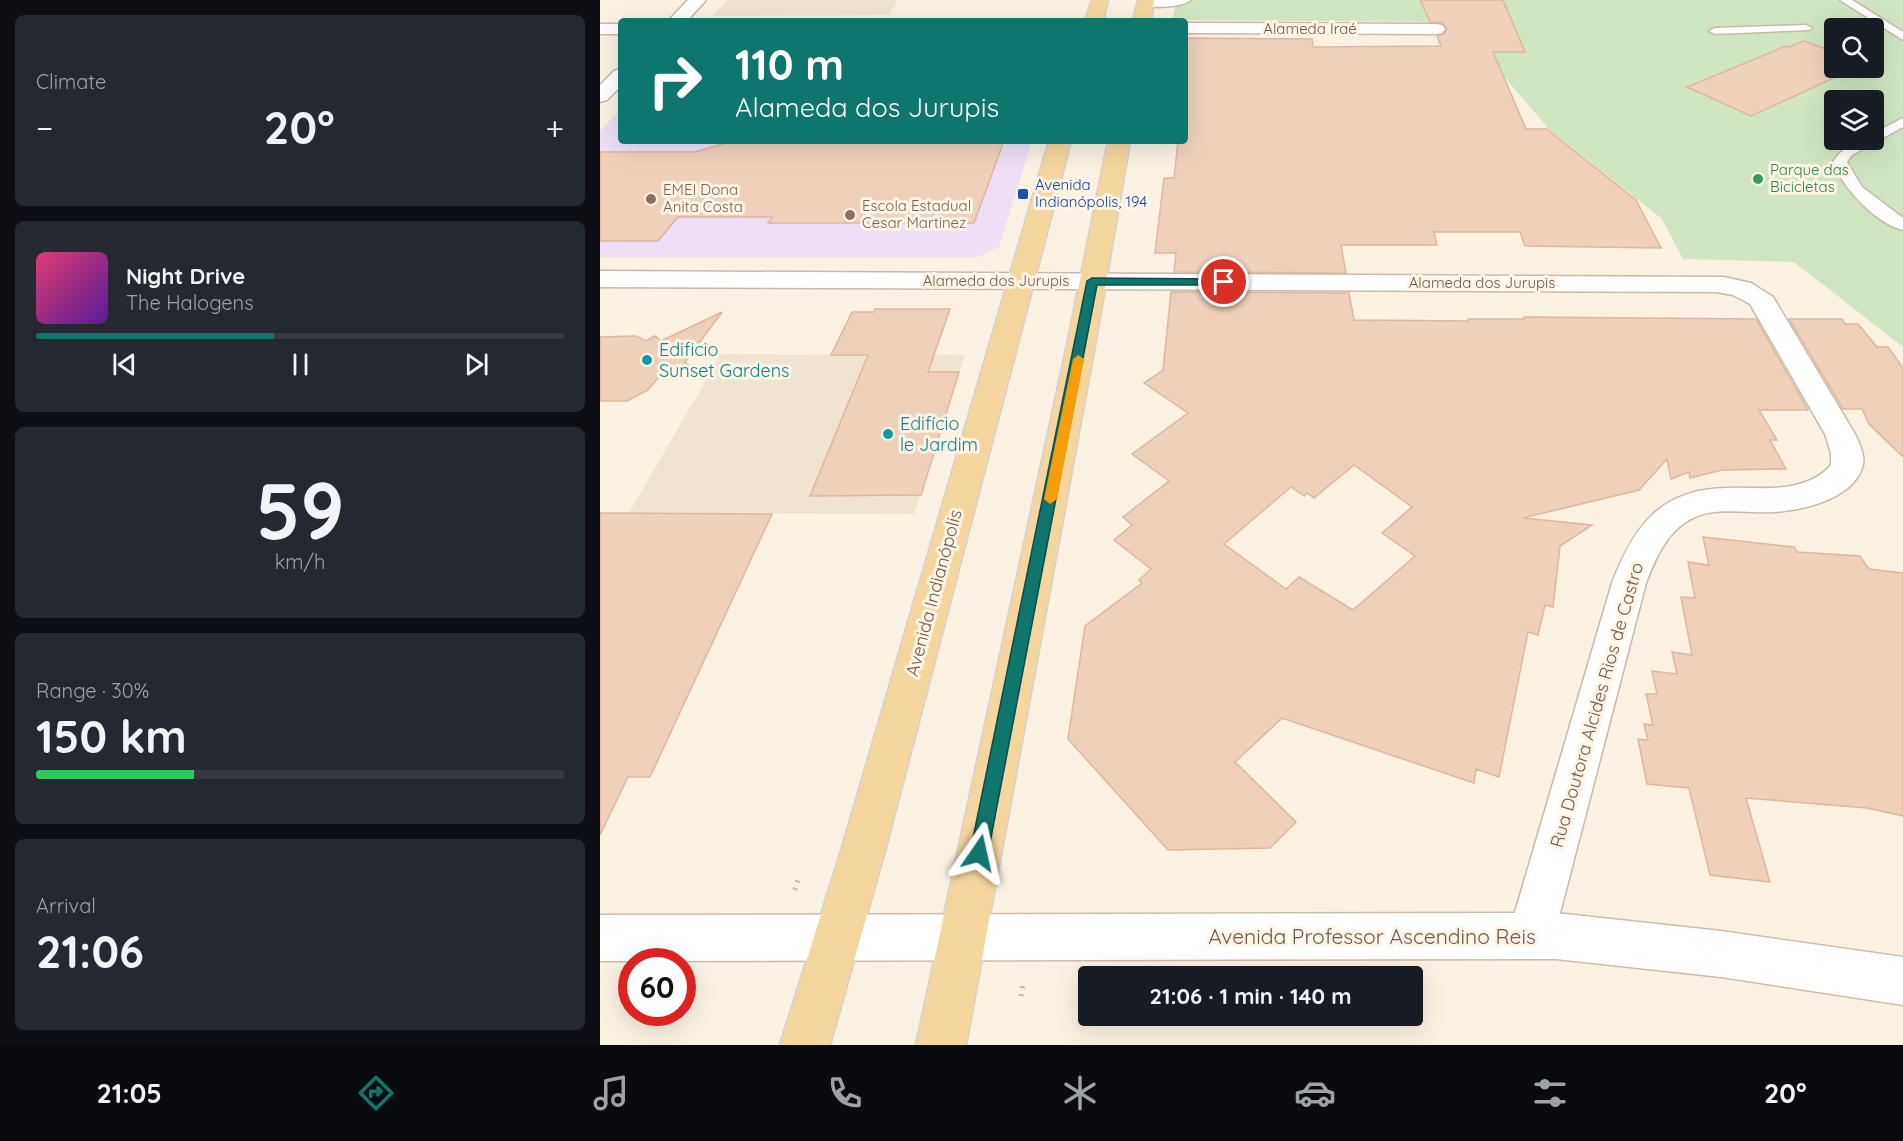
<!DOCTYPE html>
<meta charset="utf-8">
<style>
:root{--surface:#171b24;--page:#242831;--text:#f1f3f6;--muted:#9ea1a6;--line:#363941;--accent:#0f766e}
body{margin:0;font-family:Quicksand,sans-serif;background:var(--page);color:var(--text);height:100vh;display:flex;flex-direction:column;font-size:22px;white-space:nowrap}
*{box-sizing:border-box;margin:0}
p{font-size:20px;color:var(--muted)}
.icon{flex:none;width:33px;height:33px;fill:none;stroke:currentColor;stroke-width:2;stroke-linecap:round;stroke-linejoin:round}
.map{position:relative;flex:1;overflow:hidden}
.drawer{display:flex;flex-direction:column;gap:15px;padding:15px;background:#0d0f14;width:600px}
.drawer>*{flex:none}
.hud{position:absolute;left:18px;top:18px;width:570px;height:126px;border-radius:6px;box-shadow:0 6px 24px #0002;background:#0f766e;color:#fff;overflow:hidden}
.controls{position:absolute;left:1224px;top:18px;display:grid;gap:12px}
.controls a{display:grid;place-items:center;width:60px;height:60px;border-radius:6px;background:var(--surface);box-shadow:0 6px 24px #0002;font-size:30px}
.speed{position:absolute;left:18px;top:948px;display:flex;gap:12px;font-size:30px;font-weight:700;text-align:center}
.speed>*{display:grid;place-content:center;width:78px;height:78px;border-radius:50%;background:var(--surface);box-shadow:0 6px 24px #0002;line-height:1}
.speed .limit{border:9px solid #d22;background:#fff;color:#111}
.pin{position:absolute;display:grid;place-items:center;width:51px;height:51px;color:#fff;margin:-26px;border:3px solid #fff;border-radius:50%;box-shadow:0 2px 6px #0007}
.me{position:absolute;width:66px;margin:-33px;rotate:11deg;stroke-linejoin:round;filter:drop-shadow(0 0 4px #0008)}
.turn{display:flex;align-items:center;gap:21px;height:126px;padding:0 18px;font-size:27px}
.turn .icon{width:78px;height:78px;stroke-width:2.5}
.turn b{display:block;font-size:42px;line-height:51px}
.big{font-size:45px;font-weight:700;line-height:1.1}
.drawer .card{flex:1;display:flex;flex-direction:column;justify-content:center;gap:9px;min-width:0;padding:0 21px;border-radius:9px;background:var(--page)}
.drawer .dial{align-items:center;gap:0}
.dial b{font-size:78px;line-height:1}
.song{display:flex;align-items:center;gap:18px}
.cover{width:72px;height:72px;border-radius:9px;background:linear-gradient(135deg,hsl(340 70% 55%),hsl(270 70% 35%))}
.played{height:6px;border-radius:3px;background:linear-gradient(90deg,var(--accent) 45%,var(--line) 45%)}
.keys{display:flex;justify-content:space-around;direction:ltr}
.heat{display:flex;justify-content:space-between;align-items:center;font-size:33px;direction:ltr}
.charge{height:9px;border-radius:4px;background:linear-gradient(90deg,#34c759 30%,var(--line) 0)}
.trip{position:absolute;left:478px;top:966px;width:345px;height:60px;border-radius:6px;background:var(--surface);box-shadow:0 6px 24px #0002;font-weight:700;line-height:60px;text-align:center}
.dock{display:flex;height:96px;justify-content:space-around;align-items:center;background:#090b0e;color:var(--muted)}
.dock .icon{width:42px;height:42px}
.dock .selected{color:var(--accent)}
.dock b{font-size:27px;color:var(--text)}
main{display:flex;flex:1;min-height:0}
.map>svg:first-child{display:block}
.residential{fill:#f1e3d1}
.education{fill:#eedff6}
.green{fill:#d0e6c2;fill-rule:evenodd}
.building{fill:#eed0bb;stroke:#dfb79d;stroke-width:1.5;fill-rule:evenodd}
.lines{fill:none;stroke-linecap:round;stroke-linejoin:round}
.lane-casing{stroke:#cab9a9;stroke-width:3}
.street-casing{stroke:#cab9a9;stroke-width:3}
.secondary-casing{stroke:#cfbbaa;stroke-width:3}
.primary-casing{stroke:#d7d0cc;stroke-width:3}
.path{stroke:#d2b49f;stroke-width:5;stroke-dasharray:2 6;stroke-linecap:butt}
.lane{fill:#fff;fill-rule:evenodd}
.street{fill:#fff;fill-rule:evenodd}
.secondary{fill:#fff;fill-rule:evenodd}
.primary{fill:#f5d69e;fill-rule:evenodd}
.route{fill:#0f766e;stroke:#0a4d48;stroke-width:1.5}
.slow{fill:#f59e0b}
.leisure-dot{fill:#2e9e5b;stroke:#fef5e7;stroke-width:2}
.transit-dot{fill:#1a4fb4;stroke:#fef5e7;stroke-width:2}
.education-dot{fill:#8d6e63;stroke:#fef5e7;stroke-width:2}
.culture-dot{fill:#0f9aa8;stroke:#fef5e7;stroke-width:2}
.labels{text-anchor:middle;stroke-width:6;stroke-linejoin:round;paint-order:stroke}
.far-street-label{font-size:15px;fill:#70584a;stroke:#fef5e7}
.far-leisure-label{font-size:15px;fill:#27864d;stroke:#fef5e7;text-anchor:start}
.far-transit-label{font-size:15px;fill:#164399;stroke:#fef5e7;text-anchor:start}
.far-education-label{font-size:15px;fill:#785e54;stroke:#fef5e7;text-anchor:start}
.culture-label{font-size:18px;fill:#0d838f;stroke:#fef5e7;text-anchor:start}
.street-label{font-size:18px;fill:#70584a;stroke:#fef5e7}
.near-street-label{font-size:21px;fill:#70584a;stroke:#fef5e7}
</style>
<main>
<section class="drawer">
<div class="card"><p>Climate</p>
<div class="heat"><a>−</a><b class="big">20°</b><a>+</a></div>
</div>
<div class="card">
<div class="song"><i class="cover"></i><div><b>Night Drive</b><p>The Halogens</p></div></div>
<div class="played"></div>
<div class="keys"><svg class="icon" aria-label="previous" viewBox="0 0 24 24"><path d="M18 5L8 12l10 7zM5 5v14"/></svg><svg class="icon" aria-label="pause" viewBox="0 0 24 24"><path d="M8 5v14M16 5v14"/></svg><svg class="icon" aria-label="next" viewBox="0 0 24 24"><path d="M6 5l10 7-10 7zM19 5v14"/></svg></div>
</div>
<div class="card dial"><b>59</b><p>km/h</p></div>
<div class="card"><p>Range · 30%</p><b class="big">150 km</b><div class="charge"></div></div>
<div class="card"><p>Arrival</p><b class="big">21:06</b></div>
</section>
<div class="map">
<svg width="1303" height="1045" viewBox="0 0 1303 1045">
<rect width="100%" height="100%" fill="#faf1e2"/>
<!-- residential -->
<g class="residential">
<polygon points="127,0 298,0 289,15 112,16"/>
<polygon points="121,354 365,355 314,514 29,513"/>
</g>
<!-- education -->
<polygon class="education" points="21,109 21,141 432,141 399,247 378,257 0,257 0,131"/>
<!-- green -->
<path class="green" d="M577,0H1303V347L1194,262L1083,259L1062,219L949,129L857,22L572,20ZM1234,28H1274V68H1234ZM1234,100H1274V140H1234Z"/>
<!-- building -->
<g class="building">
<polygon points="820,0 903,0 925,52 893,52 926,129 947,129 1036,200 1061,248 925,246 920,232 834,232 837,245 741,245 746,273 574,272 576,253 555,253 564,178 574,178 578,141 585,141 585,38 712,39 713,47 841,46 837,36 844,34 847,28 842,23 830,22"/>
<polygon points="1204,41 1234,52 1234,78 1151,116 1087,87 1186,46 1189,47"/>
<polygon points="133,141 404,141 374,223 168,223 172,217 78,217 58,241 0,241 0,152 95,152"/>
<path d="M571,292L749,293L754,320L869,321L868,319H924V317L1156,319L1208,410H1159L1177,440H1170L1186,469L1122,470L1090,478L1089,472L1071,479L1067,459L1039,490L923,518L992,525L960,546L953,607L945,605L938,635L928,632L899,777L876,769L874,783L682,718L635,762L696,822L670,848L568,850L468,739L485,626L542,583L539,580L551,569L514,540L532,525L523,517L569,481L532,454L588,413L544,383L563,370ZM754,465L812,507L782,533L815,556L753,610L699,577L686,589L624,544L691,487L704,496L707,493L714,498Z"/>
<polygon points="275,309 350,309 328,372 359,372 321,495 210,496 268,355 231,355 252,312 274,312"/>
<polygon points="122,312 85,362 101,376 59,377 48,390 27,401 0,401 0,337 36,336 46,341 55,336 61,341"/>
<polygon points="1189,319 1242,319 1245,324 1258,324 1277,347 1288,347 1303,368 1303,457 1269,424 1262,409 1243,409"/>
<polygon points="0,513 172,514 50,777 28,777 0,835"/>
<polygon points="1103,537 1194,547 1197,552 1260,556 1269,569 1303,573 1303,816 1267,808 1146,798 1170,882 1110,875 1089,788 1047,784 1038,739 1048,740 1044,724 1053,725 1046,694 1057,694 1052,671 1077,674 1072,652 1092,655 1081,597 1095,598 1088,562 1109,565"/>
</g>
<g class="lines">
<defs>
<g id="lane">
<path d="M544,0H591C580,8 555,8 541,5L540,3Z"/>
<polygon points="1240,0 1252,0 1303,32 1303,40"/>
<polygon points="1206,25 1212,28 1210,30 1115,34 1109,31 1115,28"/>
<path d="M1303,118V127L1252,155L1247,162L1262,187L1303,218V230C1275,223 1243,188 1233,162C1243,147 1255,140 1274,140V133Z"/>
</g>
<g id="street">
<polygon points="88,0 106,0 87,21 68,21"/>
<polygon points="585,23 836,24 842,25 845,29 842,33 836,34 585,33"/>
<rect x="0" y="24" width="21" height="10"/>
<polygon points="21,69 21,86 7,100 0,102 0,85 14,71"/>
<path d="M0,271L1124,277L1151,283L1173,297L1255,434C1259,443 1265,454 1263,465C1255,498 1205,510 1175,512C1149,514 1117,506 1093,518C1067,531 1056,557 1046,583L954,936L947,952L931,959L915,952L908,936L1012,583C1034,526 1060,489 1127,488C1148,487 1170,490 1191,486C1206,483 1221,477 1231,465V453L1225,434L1150,304L1133,295L1117,292L0,287Z"/>
</g>
<polygon id="secondary" points="956,913 1121,931 1303,957 1303,1005 1121,977 956,959 0,961 0,915"/>
<g id="primary">
<polygon points="492,0 508,0 503,21 485,21"/>
<polygon points="538,0 554,0 551,21 533,21"/>
<polygon points="449,141 471,141 285,851 230,1045 180,1045 241,851"/>
<polygon points="508,141 530,141 496,340 366,1045 316,1045 468,340"/>
</g>
</defs>
<!-- lane casing -->
<use href="#lane" class="lane-casing"/>
<!-- street casing -->
<use href="#street" class="street-casing"/>
<!-- secondary casing -->
<use href="#secondary" class="secondary-casing"/>
<!-- primary casing -->
<use href="#primary" class="primary-casing"/>
<!-- path -->
<g class="path">
<polyline points="195,890 198,880"/>
<polyline points="421,996 423,983"/>
</g>
<!-- lane -->
<use href="#lane" class="lane"/>
<!-- street -->
<use href="#street" class="street"/>
<!-- secondary -->
<use href="#secondary" class="secondary"/>
<!-- primary -->
<use href="#primary" class="primary"/>
</g>
<!-- route -->
<polygon class="route" points="492,278 624,279 629,282 624,285 497,285 388,853 385,859 379,862 373,859 370,853 487,281"/>
<!-- slow -->
<polygon class="slow" points="478,355 484,359 457,499 450,504 444,499 473,359"/>
<!-- markers -->
<circle class="leisure-dot" cx="1158" cy="179" r="6"/>
<rect class="transit-dot" x="417" y="188" width="12" height="12" rx="3"/>
<g class="education-dot">
<circle cx="51" cy="199" r="6"/>
<circle cx="250" cy="215" r="6"/>
</g>
<g class="culture-dot">
<circle cx="47" cy="360" r="6"/>
<circle cx="288" cy="434" r="6"/>
</g>
<g class="labels">
<!-- far-street labels -->
<g class="far-street-label">
<text x="710" y="34">Alameda Iraé</text>
<text x="396" y="286">Alameda dos Jurupis</text>
<text x="882" y="288">Alameda dos Jurupis</text>
</g>
<!-- far-leisure labels -->
<g class="far-leisure-label">
<text x="1170" y="175">Parque das<tspan x="1170" dy="17">Bicicletas</tspan></text>
</g>
<!-- far-transit labels -->
<g class="far-transit-label">
<text x="435" y="190">Avenida<tspan x="435" dy="17">Indianópolis, 194</tspan></text>
</g>
<!-- far-education labels -->
<g class="far-education-label">
<text x="63" y="195">EMEI Dona<tspan x="63" dy="17">Anita Costa</tspan></text>
<text x="262" y="211">Escola Estadual<tspan x="262" dy="17">Cesar Martinez</tspan></text>
</g>
<!-- culture labels -->
<g class="culture-label">
<text x="59" y="356">Edificio<tspan x="59" dy="21">Sunset Gardens</tspan></text>
<text x="300" y="430">Edifício<tspan x="300" dy="21">le Jardim</tspan></text>
</g>
<!-- street labels -->
<g class="street-label">
<text transform="translate(334 593) rotate(-75)" y="6">Avenida Indianópolis</text>
<text transform="translate(997 705) rotate(-74)" y="6">Rua Doutora Alcides Rios de Castro</text>
</g>
<!-- near-street labels -->
<g class="near-street-label">
<text x="772" y="944">Avenida Professor Ascendino Reis</text>
</g>
</g>
</svg>
<div class="controls">
<a><svg class="icon" aria-label="search" viewBox="0 0 24 24"><circle cx="10" cy="10" r="6"/><path d="M15 15l6 6"/></svg></a>
<a><svg class="icon" aria-label="layers" viewBox="0 0 24 24"><path d="M12 4l9 5-9 5-9-5zM3 14l9 5 9-5"/></svg></a>
</div>
<div class="speed"><div class="limit">60</div></div>
<div class="pin" style="left:624px;top:282px;background:#d93025"><svg class="icon" aria-label="arrive" viewBox="0 0 24 24"><path d="M6 21V4h12l-3 4 3 4H6"/></svg></div>
<svg class="me" style="left:379px;top:853px" viewBox="-20 -20 40 40"><path d="M0-17L14 15 0 8-14 15z" fill="#0f766e" stroke="#fff" stroke-width="4"/></svg>
<div class="trip">21:06 · 1 min · 140 m</div>
<div class="hud">
<div class="turn"><svg class="icon" aria-label="right" viewBox="0 0 24 24"><path d="M7 20v-9h11M14 6l5 5-5 5"/></svg><div><b>110 m</b>Alameda dos Jurupis</div></div>
</div>
</div>
</main>
<nav class="dock">
<b>21:05</b>
<svg class="icon selected" aria-label="directions" viewBox="0 0 24 24"><path d="M12 3l9 9-9 9-9-9zM9 14v-3h6M13 9l2 2-2 2"/></svg>
<svg class="icon" aria-label="music" viewBox="0 0 24 24"><path d="M9 18V5l10-2v13"/><circle cx="6" cy="18" r="3"/><circle cx="16" cy="16" r="3"/></svg>
<svg class="icon" aria-label="phone" viewBox="0 0 24 24"><path d="M5 4h4l2 5-3 2q2 4 5 5l2-3 5 2v4C11 20 4 13 5 4z"/></svg>
<svg class="icon" aria-label="climate" viewBox="0 0 24 24"><path d="M12 3v18M4 7l16 10M4 17L20 7"/></svg>
<svg class="icon" aria-label="car" viewBox="0 0 24 24"><path d="M5 17H2v-5l4-1 3-4h7l3 4 3 1v5h-3M9 17h6M6 11h13"/><circle cx="7" cy="17" r="2"/><circle cx="17" cy="17" r="2"/></svg>
<svg class="icon" aria-label="filters" viewBox="0 0 24 24"><path d="M4 7h16M4 17h16"/><circle cx="9" cy="7" r="2"/><circle cx="15" cy="17" r="2"/></svg>
<b>20°</b>
</nav>
